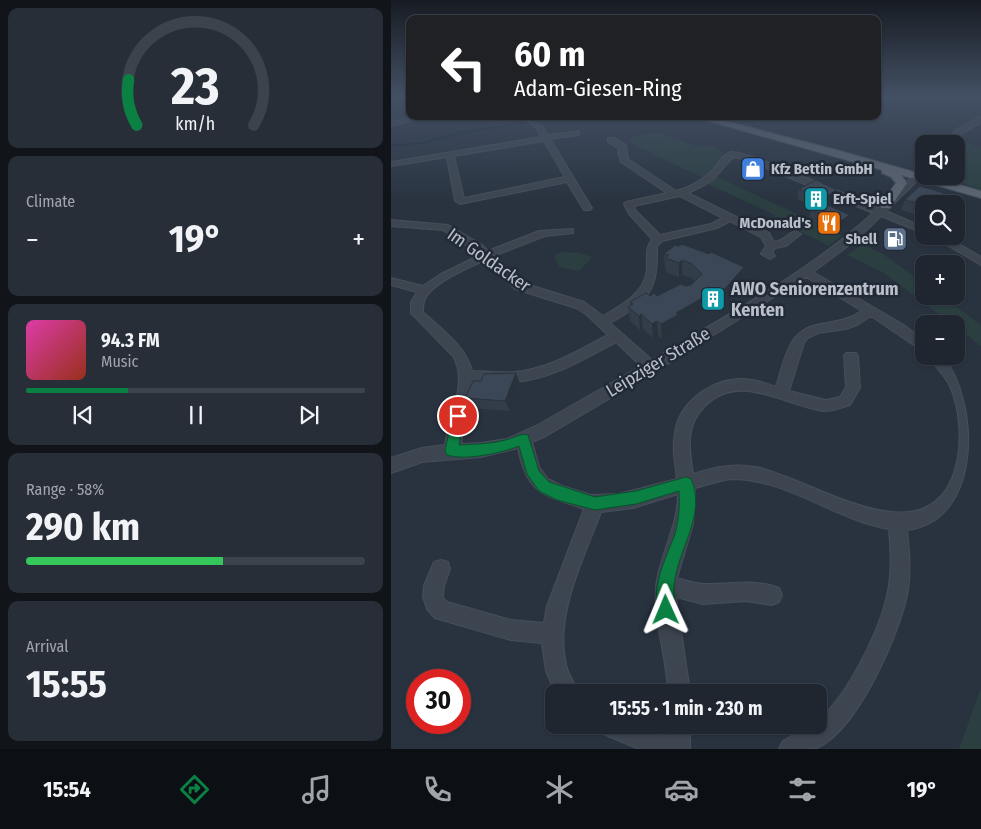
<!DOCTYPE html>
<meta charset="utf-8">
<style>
:root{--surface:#1f2630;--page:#272e38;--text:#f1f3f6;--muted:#a1a5ab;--line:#3c434c;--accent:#0b8043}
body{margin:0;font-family:"Fira Sans Condensed",sans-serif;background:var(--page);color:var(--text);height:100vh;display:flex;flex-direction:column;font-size:19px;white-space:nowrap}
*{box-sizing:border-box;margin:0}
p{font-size:16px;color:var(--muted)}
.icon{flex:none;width:28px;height:28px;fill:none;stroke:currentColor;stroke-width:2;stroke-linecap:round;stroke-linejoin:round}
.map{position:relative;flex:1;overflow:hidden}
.side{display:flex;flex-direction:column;gap:8px;padding:8px;background:#11151a;width:391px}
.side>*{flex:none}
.hud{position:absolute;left:15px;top:15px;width:475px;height:105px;border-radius:10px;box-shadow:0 1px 4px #0004,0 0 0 1px var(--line);background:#202124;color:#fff;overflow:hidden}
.buttons{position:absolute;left:524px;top:135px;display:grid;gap:10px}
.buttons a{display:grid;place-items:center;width:50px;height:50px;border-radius:10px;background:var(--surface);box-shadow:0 1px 4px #0004,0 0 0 1px var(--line);font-size:25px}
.speed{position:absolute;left:15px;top:669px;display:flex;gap:10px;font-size:25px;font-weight:700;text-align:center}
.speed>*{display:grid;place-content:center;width:65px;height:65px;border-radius:50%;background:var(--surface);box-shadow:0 1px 4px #0004,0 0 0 1px var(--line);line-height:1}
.speed .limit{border:8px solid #d22;background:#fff;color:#111}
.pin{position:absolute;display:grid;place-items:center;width:42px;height:42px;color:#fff;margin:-21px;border:2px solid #fff;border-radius:50%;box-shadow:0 1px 5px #0007}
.me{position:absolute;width:55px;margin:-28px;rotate:359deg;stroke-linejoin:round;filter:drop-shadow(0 0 4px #0008)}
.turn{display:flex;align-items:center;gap:18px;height:105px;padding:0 25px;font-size:22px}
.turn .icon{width:65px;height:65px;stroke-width:2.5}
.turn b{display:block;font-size:35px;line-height:42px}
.big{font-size:38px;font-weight:700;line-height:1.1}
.side .tile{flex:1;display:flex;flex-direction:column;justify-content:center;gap:8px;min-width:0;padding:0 18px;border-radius:10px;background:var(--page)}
.side .dial{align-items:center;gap:0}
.dial svg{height:130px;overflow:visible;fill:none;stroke:var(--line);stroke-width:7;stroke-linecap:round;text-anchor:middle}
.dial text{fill:var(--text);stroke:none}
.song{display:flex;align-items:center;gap:15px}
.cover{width:60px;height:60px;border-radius:8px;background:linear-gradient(135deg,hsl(320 70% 55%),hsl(10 70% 35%))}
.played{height:5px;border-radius:2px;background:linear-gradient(90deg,var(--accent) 30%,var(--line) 30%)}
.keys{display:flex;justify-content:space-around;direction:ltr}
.heat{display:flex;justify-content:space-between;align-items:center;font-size:28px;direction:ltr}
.charge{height:8px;border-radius:4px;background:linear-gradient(90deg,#34c759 58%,var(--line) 0)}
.trip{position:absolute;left:154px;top:684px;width:282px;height:50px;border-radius:10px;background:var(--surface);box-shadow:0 1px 4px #0004,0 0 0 1px var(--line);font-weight:700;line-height:50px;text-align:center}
.tabs{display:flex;height:80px;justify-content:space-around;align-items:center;background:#0c0f13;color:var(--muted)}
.tabs .icon{width:35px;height:35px}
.tabs .active{color:var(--accent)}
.tabs b{font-size:22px;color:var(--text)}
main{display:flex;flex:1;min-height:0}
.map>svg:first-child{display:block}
.green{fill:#2b3f41}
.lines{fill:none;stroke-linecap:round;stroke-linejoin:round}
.stream{stroke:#1c2b3e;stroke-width:2}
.minor-casing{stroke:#474e5a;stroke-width:2}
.major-casing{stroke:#474e5a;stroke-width:2}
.minor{fill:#3d4550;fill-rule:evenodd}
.major{fill:#5b6470;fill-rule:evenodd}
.wall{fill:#333d4a}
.shaded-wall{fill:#29323c}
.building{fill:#3b4756;stroke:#29323c}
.route{fill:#0b8043;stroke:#07532c}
.labels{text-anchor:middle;stroke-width:5;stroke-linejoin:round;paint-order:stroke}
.far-poi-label{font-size:15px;font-weight:bold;fill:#bac0ca;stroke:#212a36;text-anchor:start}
.street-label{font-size:18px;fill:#bac0ca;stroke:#212a36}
.poi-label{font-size:18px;font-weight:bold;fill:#bac0ca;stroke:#212a36;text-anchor:start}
</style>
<main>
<section class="side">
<div class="tile dial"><svg viewBox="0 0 100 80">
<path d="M14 69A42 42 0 1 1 86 69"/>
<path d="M14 69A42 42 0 0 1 9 41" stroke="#0b8043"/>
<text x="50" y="56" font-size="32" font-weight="700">23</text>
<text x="50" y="72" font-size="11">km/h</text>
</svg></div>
<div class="tile"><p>Climate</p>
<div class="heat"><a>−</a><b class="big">19°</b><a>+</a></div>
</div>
<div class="tile">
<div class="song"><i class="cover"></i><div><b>94.3 FM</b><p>Music</p></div></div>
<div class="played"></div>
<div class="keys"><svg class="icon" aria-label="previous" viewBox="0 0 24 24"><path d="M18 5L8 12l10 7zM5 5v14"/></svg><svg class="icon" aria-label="pause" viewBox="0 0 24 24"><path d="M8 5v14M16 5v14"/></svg><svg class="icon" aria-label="next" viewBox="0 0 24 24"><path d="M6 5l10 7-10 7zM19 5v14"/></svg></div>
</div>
<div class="tile"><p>Range · 58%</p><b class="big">290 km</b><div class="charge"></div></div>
<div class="tile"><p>Arrival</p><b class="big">15:55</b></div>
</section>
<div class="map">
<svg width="590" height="749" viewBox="0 0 590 749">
<rect width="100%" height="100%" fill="#293340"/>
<!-- green -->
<g class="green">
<path d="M267,132L306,147C318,142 327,149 336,155L313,178L247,147L238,141L241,137Z"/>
<polygon points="571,141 590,148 590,190 552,176 565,176 565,147"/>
<polygon points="324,176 451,235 438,246 382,218 384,215 315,183"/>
<polygon points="471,244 492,254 532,283 532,296 550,296 590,325 590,346 565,327 565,324 561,324 493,273 456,255"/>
<polygon points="171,252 189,253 201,257 188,271 168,267 163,255"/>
<polygon points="590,688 590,749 568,749"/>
</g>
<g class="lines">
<!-- stream -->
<polyline class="stream" points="0,146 31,143 74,132 178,116"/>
<defs>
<g id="minor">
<polygon points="8,97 19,97 19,98 0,102 0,98"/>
<polygon points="26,116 39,116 0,126 0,122"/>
<path d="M130,116C142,116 151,125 157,135L188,131V135L159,139L201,208L199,210H193L176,182L69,204L64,201L56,157L0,166V162L150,137L146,129ZM153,141L174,177L73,198L63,156Z"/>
<polygon points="590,117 590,122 571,134 561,144 553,144 565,130"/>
<path d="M217,138H223L235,145L237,159L285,191C297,188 309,181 319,173C326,167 330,155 340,152C353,149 467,200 487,208L529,169H532V175L495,211L532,227V233L490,216L465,240L422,272L511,324L532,339V349L527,348L480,316L466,325L455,329L427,333L417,338L413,343L398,391L435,400L449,397L455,387L453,356L455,353H465L467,356L469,388L459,405C452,407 441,412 433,411C393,406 349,371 314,406C294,425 298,449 302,474C324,467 342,463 365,467C421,478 533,560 563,473C572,447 570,409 558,384C552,373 543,366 538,356H552C590,406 590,521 516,530C518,550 520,570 517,590C510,632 466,731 426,748C416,749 399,749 388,749L392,741L419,725H428V719C457,696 490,628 497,591C501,571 500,550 498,529C444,520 397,479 341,479C329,480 316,485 304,488L302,524L286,578C294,580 304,584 313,584C339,585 363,578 388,588L391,595L388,602L381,605L355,601L312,604L285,597L299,692H277C276,657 262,621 265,586C269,554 287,527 287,494L242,508L210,512C193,558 163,615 175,665C177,675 184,683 187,692H164L155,671L151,643L120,640L44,618L36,609L32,597L33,586L43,562L50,560L57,562L59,569L53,586L52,598L56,602L120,620L153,623L156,606L193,509C154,495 136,495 127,448L90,457L31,462L0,473V458L31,448L54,445C57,418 78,382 62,356L20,313V302L26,292L0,285V278L32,286L50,274L89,255L52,230L0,226V220L57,225L91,245L97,251L148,231L182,229V233L154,236L103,256L132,283L193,302L212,316C231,305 254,293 256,269C256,257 254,248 261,239L238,214L233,204L235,202L276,193L230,162L227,153L228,148L217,142ZM344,157L361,162L482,213C417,273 337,314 261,360L219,323C258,301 267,291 266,246L271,241L326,228L339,221L370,237L375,246L370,254L379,259L384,256L381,253L384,248L395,246L410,234L405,231C397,233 392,241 383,242L378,233L297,193C308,188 320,183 327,174C333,168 337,160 344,157ZM289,196L332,218L320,224L269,235L245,211L243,206ZM94,260L124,289L185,308L195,314L217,335C188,350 158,369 124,372C109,373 95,371 81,371C75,346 50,329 32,312C32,307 32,301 35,297C45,281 78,268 94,260ZM415,277L471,311C457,320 446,321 430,324C396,329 394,359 385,387C375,383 363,379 351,379C321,379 289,401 284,432C281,448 284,463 286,479L228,494L200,495L171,486L157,479L148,467L141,442L155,436L265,371ZM225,342L250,366L145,426L116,439L90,443L70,444L81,381C96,382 110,383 124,382C161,379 193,359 225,342Z"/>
<polygon points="541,236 554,236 590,257 590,265"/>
<polygon points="206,725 247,725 275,736 275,725 299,725 299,749 248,749 210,733"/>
</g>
<polygon id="major" points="300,116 315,116 449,151 590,191 590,198 510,175 516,183 499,208 491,208 489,206 505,183 500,177 491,173 491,170"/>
</defs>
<!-- minor casing -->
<use href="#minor" class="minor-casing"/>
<!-- major casing -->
<use href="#major" class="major-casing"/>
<!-- minor -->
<use href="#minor" class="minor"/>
<!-- major -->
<use href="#major" class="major"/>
</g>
<!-- wall -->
<g class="wall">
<polygon points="408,189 444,200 435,205 456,226 445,232 419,220 419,218 418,218 421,207 423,206 406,199"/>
<polygon points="553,193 549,203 532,204 532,217 510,210 514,200"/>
<polygon points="273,254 353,267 352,281 330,305 326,303 287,326 287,329 271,339 267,336 262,338 252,329 249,330 239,321 237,307 239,306 239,302 259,296 266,296 294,286 300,285 304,281 301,278 291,275 288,277 275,272 275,268 274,268"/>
<polygon points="125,373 129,384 119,411 80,408 74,398 90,381"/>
</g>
<!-- shaded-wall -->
<g class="shaded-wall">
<polygon points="446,190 444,200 429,209 431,199"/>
<polygon points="553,193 548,204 542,204"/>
<polygon points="459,215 456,226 445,232 448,222"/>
<polygon points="291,260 291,275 288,277 288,263"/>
<polygon points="353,267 352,281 330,305 332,291"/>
<polygon points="327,289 326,303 287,326 287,329 271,339 270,324 285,313"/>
<polygon points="250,314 252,329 249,330 248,316"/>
<polygon points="266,321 267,336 262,338 261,324"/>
<polygon points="125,373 129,384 119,411 114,401"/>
</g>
<!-- building -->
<g class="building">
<polygon points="425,180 446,190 431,199 408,189"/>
<polygon points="529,186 553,193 542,204 532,204 532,205 514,200"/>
<polygon points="429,202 459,215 448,222 421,210 423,209 421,207"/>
<polygon points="291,244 318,254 320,252 353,267 332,291 327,289 285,313 287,315 270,324 266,321 261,324 250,314 248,316 237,307 242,304 239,302 255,293 259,296 263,293 266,296 290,284 294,286 300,285 311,274 301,264 291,260 288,263 275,258 278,255 273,254 284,245 288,246"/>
<polygon points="125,373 114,401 74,398 82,381 90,381 93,374"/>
</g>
<!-- sky -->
<linearGradient id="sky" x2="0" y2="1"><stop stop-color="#171c23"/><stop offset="0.48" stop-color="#435064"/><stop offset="1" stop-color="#435064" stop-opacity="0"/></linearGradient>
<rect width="590" height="201" fill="url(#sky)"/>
<!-- route -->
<path class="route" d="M67,411L71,413L73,416L68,445C85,444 102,444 118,439C125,437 130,433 137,435L148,471L158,482L204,497L245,491L295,477L300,479C316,514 286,551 283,585C282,596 285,606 281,616L275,619L269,616C258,589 275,559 284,534C288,520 289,505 288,491L245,504L204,510L166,500L148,491L136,474L128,446C111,453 74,461 56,455L54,451L61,416L63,413Z"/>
<!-- icons -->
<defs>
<symbol id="shop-square" viewBox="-11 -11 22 22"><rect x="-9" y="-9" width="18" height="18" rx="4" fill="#3f7fe0" stroke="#212a36"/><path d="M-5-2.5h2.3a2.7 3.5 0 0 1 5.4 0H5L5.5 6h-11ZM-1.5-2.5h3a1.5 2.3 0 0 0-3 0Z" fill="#fff"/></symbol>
<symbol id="building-square" viewBox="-11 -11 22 22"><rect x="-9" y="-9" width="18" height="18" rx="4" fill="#0f9aa8" stroke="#212a36"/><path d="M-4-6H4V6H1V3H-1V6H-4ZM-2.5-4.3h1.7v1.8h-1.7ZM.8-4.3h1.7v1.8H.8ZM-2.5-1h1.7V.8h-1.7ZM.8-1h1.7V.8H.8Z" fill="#fff"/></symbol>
<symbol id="restaurant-square" viewBox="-11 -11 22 22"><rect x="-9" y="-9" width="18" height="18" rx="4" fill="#e8710a" stroke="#212a36"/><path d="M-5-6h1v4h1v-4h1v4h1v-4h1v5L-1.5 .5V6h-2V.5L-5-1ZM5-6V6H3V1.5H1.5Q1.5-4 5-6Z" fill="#fff"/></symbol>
<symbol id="fuel-square" viewBox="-11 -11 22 22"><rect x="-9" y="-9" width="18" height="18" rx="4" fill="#5c6f8a" stroke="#212a36"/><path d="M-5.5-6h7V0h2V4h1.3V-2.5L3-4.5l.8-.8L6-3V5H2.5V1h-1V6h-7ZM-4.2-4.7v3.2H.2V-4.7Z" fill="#fff"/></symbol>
</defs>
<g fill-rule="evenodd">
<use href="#shop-square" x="348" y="155" width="28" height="28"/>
<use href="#building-square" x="411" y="185" width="28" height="28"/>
<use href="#restaurant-square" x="424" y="209" width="28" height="28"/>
<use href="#fuel-square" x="490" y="225" width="28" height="28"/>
<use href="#building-square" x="308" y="285" width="28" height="28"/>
</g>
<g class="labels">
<!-- far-poi labels -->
<g class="far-poi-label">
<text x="380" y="174">Kfz Bettin GmbH</text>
<text x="442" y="204">Erft-Spiel</text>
<text x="420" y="228" text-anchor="end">McDonald's</text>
<text x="486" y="244" text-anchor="end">Shell</text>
</g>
<!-- street labels -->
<g class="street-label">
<text transform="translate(98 260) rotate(35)" y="6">Im Goldacker</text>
<text transform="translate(267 362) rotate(-31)" y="6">Leipziger Straße</text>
</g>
<!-- poi labels -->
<g class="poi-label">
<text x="340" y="295">AWO Seniorenzentrum<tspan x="340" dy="21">Kenten</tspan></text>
</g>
</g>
</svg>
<div class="buttons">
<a><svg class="icon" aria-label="sound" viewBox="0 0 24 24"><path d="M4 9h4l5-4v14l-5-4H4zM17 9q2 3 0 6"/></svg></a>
<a><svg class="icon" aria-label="search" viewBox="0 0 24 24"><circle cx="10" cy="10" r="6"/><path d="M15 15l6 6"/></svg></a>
<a>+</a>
<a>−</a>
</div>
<div class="speed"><div class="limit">30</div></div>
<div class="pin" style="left:67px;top:416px;background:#d93025"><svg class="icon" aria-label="arrive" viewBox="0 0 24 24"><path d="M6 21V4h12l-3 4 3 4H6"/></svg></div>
<svg class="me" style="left:275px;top:610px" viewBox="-20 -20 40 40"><path d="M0-17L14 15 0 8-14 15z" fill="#0b8043" stroke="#fff" stroke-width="4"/></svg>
<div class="trip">15:55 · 1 min · 230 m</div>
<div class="hud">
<div class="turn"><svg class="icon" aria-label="left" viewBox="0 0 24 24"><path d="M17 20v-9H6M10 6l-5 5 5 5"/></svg><div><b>60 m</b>Adam-Giesen-Ring</div></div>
</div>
</div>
</main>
<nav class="tabs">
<b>15:54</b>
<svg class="icon active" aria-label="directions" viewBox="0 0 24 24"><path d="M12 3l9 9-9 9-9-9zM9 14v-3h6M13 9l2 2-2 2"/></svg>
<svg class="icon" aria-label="music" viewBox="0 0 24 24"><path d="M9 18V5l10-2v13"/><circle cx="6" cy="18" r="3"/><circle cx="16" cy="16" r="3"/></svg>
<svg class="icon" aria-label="phone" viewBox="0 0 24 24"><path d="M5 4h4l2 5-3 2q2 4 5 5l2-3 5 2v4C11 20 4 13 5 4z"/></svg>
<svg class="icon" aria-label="climate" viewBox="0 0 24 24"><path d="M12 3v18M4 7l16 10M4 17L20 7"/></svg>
<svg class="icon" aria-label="car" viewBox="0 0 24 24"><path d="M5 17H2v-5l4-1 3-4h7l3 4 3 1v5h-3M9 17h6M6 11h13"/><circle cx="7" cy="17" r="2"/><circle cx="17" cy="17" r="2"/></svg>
<svg class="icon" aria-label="filters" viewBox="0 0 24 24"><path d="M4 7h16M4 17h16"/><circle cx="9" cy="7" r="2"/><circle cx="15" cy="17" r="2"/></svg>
<b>19°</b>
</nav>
